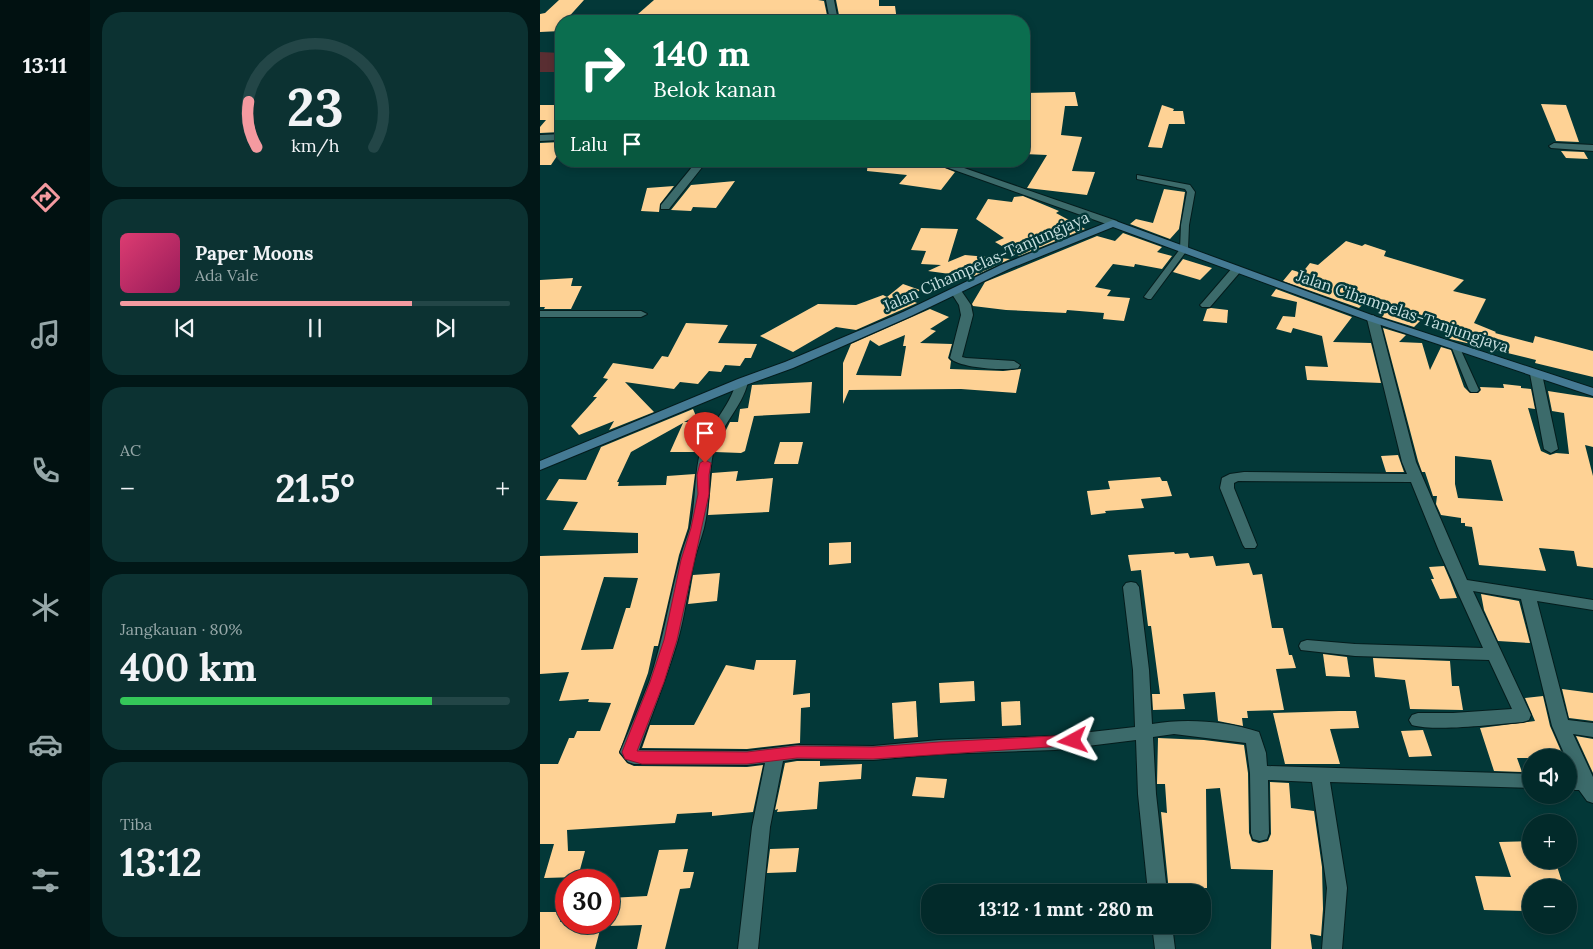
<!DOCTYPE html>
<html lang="id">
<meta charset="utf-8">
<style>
:root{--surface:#022a2a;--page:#0c3232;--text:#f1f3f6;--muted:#96a7a8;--line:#234647;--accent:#f49aa0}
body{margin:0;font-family:Lora,serif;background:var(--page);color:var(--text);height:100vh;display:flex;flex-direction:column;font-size:19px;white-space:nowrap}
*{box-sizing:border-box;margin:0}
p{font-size:16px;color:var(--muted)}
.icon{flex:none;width:28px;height:28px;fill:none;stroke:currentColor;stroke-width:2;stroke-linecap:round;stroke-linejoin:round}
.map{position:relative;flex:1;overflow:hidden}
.drawer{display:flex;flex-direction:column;gap:12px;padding:12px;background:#011717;width:450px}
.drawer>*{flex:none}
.banner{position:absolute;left:15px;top:15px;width:475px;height:152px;border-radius:20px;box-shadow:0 2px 8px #0003,0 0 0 1px var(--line);background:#0b6e4f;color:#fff;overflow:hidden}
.fabs{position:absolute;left:982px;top:749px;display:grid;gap:10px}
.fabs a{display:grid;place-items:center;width:55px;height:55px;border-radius:50%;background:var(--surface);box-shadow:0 2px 8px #0003,0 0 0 1px var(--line);font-size:25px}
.speed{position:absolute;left:15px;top:869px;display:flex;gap:10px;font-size:25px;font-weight:700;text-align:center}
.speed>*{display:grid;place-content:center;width:65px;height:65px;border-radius:50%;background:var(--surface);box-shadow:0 2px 8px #0003,0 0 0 1px var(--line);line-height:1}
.speed .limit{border:8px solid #d22;background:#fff;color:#111}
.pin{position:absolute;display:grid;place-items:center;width:42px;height:42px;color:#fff;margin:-51px -21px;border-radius:50% 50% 50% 0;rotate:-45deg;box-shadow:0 0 5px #0007}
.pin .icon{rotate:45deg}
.me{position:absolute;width:55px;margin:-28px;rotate:265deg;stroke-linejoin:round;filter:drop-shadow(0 0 4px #0008)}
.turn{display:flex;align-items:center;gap:18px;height:105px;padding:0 15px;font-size:22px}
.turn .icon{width:65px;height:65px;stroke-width:2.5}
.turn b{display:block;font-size:35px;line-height:42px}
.then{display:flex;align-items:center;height:48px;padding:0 15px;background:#0003;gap:10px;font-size:19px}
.big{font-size:38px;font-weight:800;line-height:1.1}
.drawer .widget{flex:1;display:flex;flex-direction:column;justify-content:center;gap:8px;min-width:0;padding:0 18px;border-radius:20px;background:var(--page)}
.drawer .dial{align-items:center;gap:0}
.dial svg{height:130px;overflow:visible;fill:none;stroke:var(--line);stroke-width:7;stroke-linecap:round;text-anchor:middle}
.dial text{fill:var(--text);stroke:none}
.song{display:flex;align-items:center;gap:15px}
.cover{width:60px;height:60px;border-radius:8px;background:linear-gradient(135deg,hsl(340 70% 55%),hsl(330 70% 35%))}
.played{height:5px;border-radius:2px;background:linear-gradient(90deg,var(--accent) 75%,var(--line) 75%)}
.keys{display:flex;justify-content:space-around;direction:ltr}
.heat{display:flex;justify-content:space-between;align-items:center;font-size:28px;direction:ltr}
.charge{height:8px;border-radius:4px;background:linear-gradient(90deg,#34c759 80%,var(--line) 0)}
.trip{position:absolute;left:381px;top:884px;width:290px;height:50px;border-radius:20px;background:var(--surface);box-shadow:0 2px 8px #0003,0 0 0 1px var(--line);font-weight:800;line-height:50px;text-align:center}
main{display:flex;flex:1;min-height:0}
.dock{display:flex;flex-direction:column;width:90px;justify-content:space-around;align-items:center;background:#011111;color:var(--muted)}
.dock .icon{width:35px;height:35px}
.dock .current{color:var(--accent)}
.dock b{font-size:22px;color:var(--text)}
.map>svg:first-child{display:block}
.green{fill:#592e32}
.building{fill:#fed295;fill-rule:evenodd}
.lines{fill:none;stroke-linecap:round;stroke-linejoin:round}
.service-casing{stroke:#041c1c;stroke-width:2}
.minor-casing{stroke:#041c1c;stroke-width:2}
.secondary-casing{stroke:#041c1c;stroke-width:2}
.service{fill:#3c6b6b;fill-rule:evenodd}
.minor{fill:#3c6b6b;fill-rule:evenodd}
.secondary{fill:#457a94;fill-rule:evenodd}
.route{fill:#e11d48;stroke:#92132f}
.labels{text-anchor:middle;stroke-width:5;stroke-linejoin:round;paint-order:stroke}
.street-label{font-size:16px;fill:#c7dfdf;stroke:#033838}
</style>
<main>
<nav class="dock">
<b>13:11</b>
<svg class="icon current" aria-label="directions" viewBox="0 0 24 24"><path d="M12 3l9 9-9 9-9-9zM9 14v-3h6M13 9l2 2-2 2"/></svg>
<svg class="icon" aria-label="music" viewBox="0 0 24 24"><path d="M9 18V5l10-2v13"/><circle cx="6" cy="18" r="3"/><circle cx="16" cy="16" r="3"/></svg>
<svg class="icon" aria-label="phone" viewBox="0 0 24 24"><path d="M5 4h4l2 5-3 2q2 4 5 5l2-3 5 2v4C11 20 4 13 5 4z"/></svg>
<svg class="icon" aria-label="climate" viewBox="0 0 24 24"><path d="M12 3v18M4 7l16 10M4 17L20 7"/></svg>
<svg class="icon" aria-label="car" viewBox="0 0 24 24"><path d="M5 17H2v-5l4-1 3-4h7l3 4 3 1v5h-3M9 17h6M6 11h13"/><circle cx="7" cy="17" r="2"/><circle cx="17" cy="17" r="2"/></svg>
<svg class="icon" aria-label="filters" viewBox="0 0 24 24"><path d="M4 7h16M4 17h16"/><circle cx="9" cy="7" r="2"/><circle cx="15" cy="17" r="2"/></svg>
</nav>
<section class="drawer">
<div class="widget dial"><svg viewBox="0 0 100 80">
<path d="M14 69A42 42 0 1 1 86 69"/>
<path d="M14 69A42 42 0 0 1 9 41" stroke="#f49aa0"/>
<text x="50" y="56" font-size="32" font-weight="700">23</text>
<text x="50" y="72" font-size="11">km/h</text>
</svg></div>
<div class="widget">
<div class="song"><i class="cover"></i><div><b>Paper Moons</b><p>Ada Vale</p></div></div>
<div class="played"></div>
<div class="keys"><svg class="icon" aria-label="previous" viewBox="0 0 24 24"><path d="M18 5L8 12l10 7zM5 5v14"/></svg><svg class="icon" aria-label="pause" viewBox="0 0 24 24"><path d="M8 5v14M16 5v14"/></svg><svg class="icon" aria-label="next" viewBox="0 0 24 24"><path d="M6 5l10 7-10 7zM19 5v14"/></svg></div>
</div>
<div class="widget"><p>AC</p>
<div class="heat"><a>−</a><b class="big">21.5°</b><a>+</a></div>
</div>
<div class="widget"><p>Jangkauan · 80%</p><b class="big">400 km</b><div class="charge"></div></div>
<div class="widget"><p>Tiba</p><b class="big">13:12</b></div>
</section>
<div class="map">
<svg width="1053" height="949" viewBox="0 0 1053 949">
<rect width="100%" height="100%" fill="#033838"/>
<!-- green -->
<polygon class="green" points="0,52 21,53 21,72 0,72"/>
<!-- building -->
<g class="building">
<polygon points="19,0 44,0 25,21 21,21 21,31 0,32 0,14 5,13"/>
<polygon points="114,0 278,0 284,1 288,20 90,21"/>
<polygon points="296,0 339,0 339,6 355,6 357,21 300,20"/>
<polygon points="535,92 538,106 525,106 521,135 542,137 532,171 555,172 547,195 487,188 507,155 484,154 484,93"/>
<polygon points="21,100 21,132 0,133 0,127 6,120 0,120 0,105 17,105"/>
<polygon points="1001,104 1026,105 1039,142 1016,141"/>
<polygon points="622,105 634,109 633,111 643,111 645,124 629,124 622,148 608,147"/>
<polygon points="21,142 21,150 11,165 0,165 0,143"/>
<polygon points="1021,151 1044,152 1048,159 1026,158"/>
<polygon points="328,161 387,161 415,172 401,190 359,184 367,175 327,171"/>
<polygon points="195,181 176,208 153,207 151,211 131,210 151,185"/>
<polygon points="134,186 120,204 119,212 101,211 107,188"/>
<polygon points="624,189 645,192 639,229 630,239 590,224 596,219 613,223"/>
<polygon points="483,196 519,211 516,213 545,229 479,256 455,242 464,238 436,219 448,199 472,202 474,197"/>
<polygon points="381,228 418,229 408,262 425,255 470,259 432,277 388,271 401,265 381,264 386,251 371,250"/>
<polygon points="583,233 622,247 617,252 632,256 622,269 595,264 594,267 573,264 555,287 571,290 567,296 590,298 584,321 563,319 564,313 527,310 526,313 466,310 433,306 432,304 445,282 557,236 575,241"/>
<polygon points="806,241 822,246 825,244 846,251 844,256 924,280 913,291 946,299 934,323 956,332 955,333 993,343 995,336 1053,351 1053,377 995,363 996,360 906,338 913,324 886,315 874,327 842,317 843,311 823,304 819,308 743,281 752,270 762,273 770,263 778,265"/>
<polygon points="643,259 672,268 660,280 633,272"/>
<polygon points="33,278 31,286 42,286 31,309 4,309 5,307 0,307 0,280"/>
<polygon points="363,284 380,290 368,299 377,303 316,330 296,327 253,352 220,336 278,304 316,305 343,295 347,297"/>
<polygon points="736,289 812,317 793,342 831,343 841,383 767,380 765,366 788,367 782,336 753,328 751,333 736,329 743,316 755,317 757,302 731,296"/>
<polygon points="671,308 688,310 687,323 663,321 667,309"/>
<path d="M390,309L409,317L390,329L396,331L380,343L412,344L408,358L411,361L410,369L463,371L481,369L476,393L421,389L309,390L303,404V363L311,344ZM365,335L363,346H366L361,376L316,375L330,340L339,346Z"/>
<polygon points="146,323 188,325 178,343 217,344 211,358 205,358 200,366 185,365 181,372 169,371 158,384 140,382 134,389 85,382 114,412 69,430 74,421 39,435 31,426 57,397 53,397 68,379 63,378 73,363 113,369 122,356 128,357"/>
<path d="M843,328L866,335L859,342L882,343L890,370L901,347L911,350L924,387L930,393H938L941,390L940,387L964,388L963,384L981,386V388L991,389L995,409L988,408L998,442L1001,451L1010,455L1016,453L1029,454L1024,413L1012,411L1008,391L1053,398V447L1045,445L1053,476V568L1037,566L1034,551L999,548L1006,571L939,565L932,527L925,526V523H921V518L901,515L896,504L897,496H893L885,472H882L878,461ZM915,456L951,460L963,501L918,498L915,484Z"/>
<polygon points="272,382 270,413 214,416 205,451 201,453 175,452 190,422 198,422 200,409 208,408 212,385"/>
<path d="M153,409L156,416L144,422H173L158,452H130L143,423L91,452L77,482H79L78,486L126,485L127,476L155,474L148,528L139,555L118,646H114L108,673L79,753L87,763L94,766L207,767L223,765L213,812L172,816V812L137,814L135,823L27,830L28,851H45L38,877L4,878L14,844H0V764H18L29,738H34L37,731H60L71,703L48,702L49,699L19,701L29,672L0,674V556L98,553V533L23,530L38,502L6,500L19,479L46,480L61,447ZM64,577L98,578L90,608H86L73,649L41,650Z"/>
<polygon points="240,442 263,442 258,464 234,464"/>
<polygon points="858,455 864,472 846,472 841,456"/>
<polygon points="198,471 196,481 233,478 229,512 168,515 172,473"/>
<polygon points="620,477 622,481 627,481 632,496 601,499 604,508 565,511 566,513 551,515 547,491 570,489 568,481"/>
<polygon points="311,542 311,563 289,565 289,543"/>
<polygon points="634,552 635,554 648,553 650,558 673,556 676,566 709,563 713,575 722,574 732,628 743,628 749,655 752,655 756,668 736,669 744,710 707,711 708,718 702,718 703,726 678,721 675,692 643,694 645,709 613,710 612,694 620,694 611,626 608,626 601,570 591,571 588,555"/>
<polygon points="904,566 910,580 917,598 900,599 891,579 894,579 889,567"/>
<polygon points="180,573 177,601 148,604 153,575"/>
<polygon points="941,594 979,601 990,643 958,641 944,610"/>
<polygon points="783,654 807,657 810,677 786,676"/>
<polygon points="833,658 910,661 912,686 919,686 923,710 870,709 865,680 835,677"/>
<polygon points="216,660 256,660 253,695 270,693 270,707 261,708 260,743 207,749 102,748 110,725 154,725 186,665 214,670"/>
<polygon points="434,681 435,701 400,703 399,683"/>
<polygon points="1022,689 1053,693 1053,721 1029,718"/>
<polygon points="1003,696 1010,726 1024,758 977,758 982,772 954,771 940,728 995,721 985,698"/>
<polygon points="376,701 378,737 354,739 352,703"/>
<polygon points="480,701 481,725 462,726 461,702"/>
<polygon points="799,711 816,711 819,728 790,729 800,764 745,764 733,713"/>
<polygon points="883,730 892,756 869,757 861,731"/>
<polygon points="1036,736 1053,739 1053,773"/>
<polygon points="618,738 664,740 704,745 708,773 709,833 712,841 719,843 728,841 731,834 730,782 749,783 751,808 774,811 782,867 783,909 781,936 770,934 772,949 731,949 733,870 691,869 680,788 666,789 667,888 664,888 664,892 629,892 621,812 627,813 625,784 617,784"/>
<polygon points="257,761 280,761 280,766 322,764 321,779 279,782 277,809 237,812 238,809 235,810 245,763"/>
<polygon points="376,777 407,779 404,798 372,796"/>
<polygon points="991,841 991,860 1015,860 1024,888 991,888 991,911 944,910 935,876 971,877 959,842"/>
<polygon points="259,848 256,872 227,873 230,849"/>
<polygon points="148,849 143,872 154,872 150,888 140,889 125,949 97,949 102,925 69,926 69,898 107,896 119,850"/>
<polygon points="0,912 24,912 20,922 62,922 55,949 0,949"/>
</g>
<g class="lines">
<defs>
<g id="service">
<polygon points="597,175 650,185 655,192 649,225 648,249 611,299 608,299 604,297 640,249 641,225 647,192 645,189 597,179"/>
<polygon points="915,343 919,346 939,390 937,392 931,392 929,390 911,346"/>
</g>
<g id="minor">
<polygon points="286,0 294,0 298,21 290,21"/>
<polygon points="21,134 21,140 0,141 0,135"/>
<polygon points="1014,143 1053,145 1053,151 1011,148 1009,146"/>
<polygon points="157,161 167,161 129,209 121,209 121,205"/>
<polygon points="389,161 404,161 577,221 578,223 573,226 569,225"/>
<polygon points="697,266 703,269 701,271 670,307 662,307 660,305 662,303 693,267"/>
<path d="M416,288L420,289L431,305L433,315L422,357L426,358L474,361L480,365L478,368C465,371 419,368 410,358L421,315L419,305L410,291Z"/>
<polygon points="0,311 101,311 107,314 101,317 0,317"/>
<path d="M833,315L839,319L876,462L927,580L1053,600V610L997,601L1028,720L1053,723V737L1033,734L1053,777V803L1047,801L1039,790H1029V776H1035L1029,763V758H1026L1012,726L981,599L933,591L991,715L989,720L983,722C956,724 896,732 872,725L869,720L872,715L878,713H913L972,709L949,660L815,656L761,650L759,646L761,642L767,640L815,644L943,648L899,551L871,482L698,481L694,483V488L717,545L715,548H705L703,545L680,488L682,478L690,474L704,472L867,474L862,462L827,319Z"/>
<polygon points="996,370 1002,374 1018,449 1011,453 1004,449 990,374"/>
<path d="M202,378L208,382C202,408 179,427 173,453C168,478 170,503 164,528C161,539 157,550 154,561C148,588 145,616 137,643C126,679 112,715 99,750L207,751L257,745L333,746L399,740L515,736L595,727L593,670L583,587L586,583L591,582L596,583L599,587L609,670L612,724C646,718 686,721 719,732L726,753L727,766L991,774V788L790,782L807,888L802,949H782L787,888L772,782L728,780L729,833L727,839L720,841L713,839L711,833L710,773L706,743L634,734L613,737L616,794L627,892H608L598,794L596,740L515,750L399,754L333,760L257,759L243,761L230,827L218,949H198L212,827L225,763L207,765L94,764L88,762L80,752C90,729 100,705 109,682C123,642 129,601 140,560C142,549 147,539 150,528C156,503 154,477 160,453C167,427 190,408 196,382Z"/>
<polygon points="612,925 632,925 635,949 615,949"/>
</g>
<polygon id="secondary" points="573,220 837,317 1053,388 1053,396 829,321 573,227 469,269 371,316 253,368 206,385 0,470 0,461 198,379 245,362 363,312 461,265"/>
</defs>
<!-- service casing -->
<use href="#service" class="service-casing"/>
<!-- minor casing -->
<use href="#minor" class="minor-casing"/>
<!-- secondary casing -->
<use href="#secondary" class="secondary-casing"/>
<!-- service -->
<use href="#service" class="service"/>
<!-- minor -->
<use href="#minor" class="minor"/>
<!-- secondary -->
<use href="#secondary" class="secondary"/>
</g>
<!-- route -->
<polygon class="route" points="165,460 171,463 169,475 169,494 137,640 124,682 97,751 207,752 257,746 333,747 399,742 533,735 538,737 540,741 538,745 333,759 257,758 207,764 102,764 85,759 82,752 110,682 124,640 141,560 151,528 158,494 157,475 160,463"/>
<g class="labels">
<!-- street labels -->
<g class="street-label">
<text transform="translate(446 261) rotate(-24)" y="6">Jalan Cihampelas-Tanjungjaya</text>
<text transform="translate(863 311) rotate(19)" y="6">Jalan Cihampelas-Tanjungjaya</text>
</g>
</g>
</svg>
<div class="fabs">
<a><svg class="icon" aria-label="sound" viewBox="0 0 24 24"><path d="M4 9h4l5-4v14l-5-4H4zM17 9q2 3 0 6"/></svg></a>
<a>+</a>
<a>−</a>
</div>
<div class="speed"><div class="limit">30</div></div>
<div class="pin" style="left:165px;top:463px;background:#d93025"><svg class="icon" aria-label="arrive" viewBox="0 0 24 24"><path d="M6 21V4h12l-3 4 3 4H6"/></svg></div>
<svg class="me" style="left:533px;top:741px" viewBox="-20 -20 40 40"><path d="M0-17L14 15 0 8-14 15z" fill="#e11d48" stroke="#fff" stroke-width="4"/></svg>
<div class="trip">13:12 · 1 mnt · 280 m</div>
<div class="banner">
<div class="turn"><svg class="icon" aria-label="right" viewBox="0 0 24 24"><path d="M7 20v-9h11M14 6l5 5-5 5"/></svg><div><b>140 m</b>Belok kanan</div></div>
<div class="then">Lalu<svg class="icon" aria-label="arrive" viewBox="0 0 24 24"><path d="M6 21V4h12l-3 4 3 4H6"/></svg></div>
</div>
</div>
</main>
